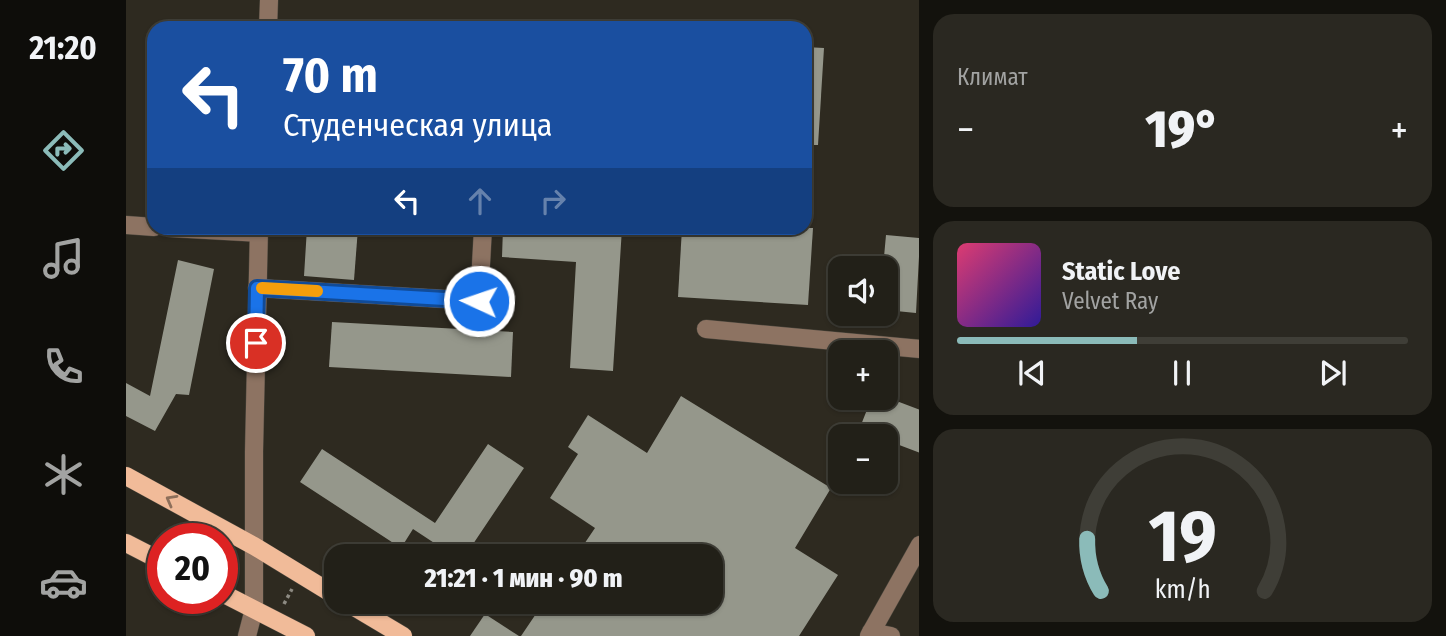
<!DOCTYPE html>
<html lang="ru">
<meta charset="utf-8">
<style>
:root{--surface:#222018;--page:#2a2821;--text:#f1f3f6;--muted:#a2a3a2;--line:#3f3e37;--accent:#8bbbb9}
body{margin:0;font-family:"Fira Sans Condensed",sans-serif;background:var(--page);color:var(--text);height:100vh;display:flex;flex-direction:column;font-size:26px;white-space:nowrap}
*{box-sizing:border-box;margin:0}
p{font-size:23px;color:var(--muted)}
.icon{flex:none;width:38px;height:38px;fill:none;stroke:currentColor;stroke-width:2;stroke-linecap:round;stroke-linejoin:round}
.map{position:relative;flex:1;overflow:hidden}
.panel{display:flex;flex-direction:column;gap:14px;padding:14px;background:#13120d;width:527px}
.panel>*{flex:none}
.top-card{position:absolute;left:21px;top:21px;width:665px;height:214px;border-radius:21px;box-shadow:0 2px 5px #0004,0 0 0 2px var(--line);background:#1a4fa0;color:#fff;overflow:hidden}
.fabs{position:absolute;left:702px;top:256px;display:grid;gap:14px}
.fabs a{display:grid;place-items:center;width:70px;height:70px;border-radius:14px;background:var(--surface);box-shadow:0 2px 5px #0004,0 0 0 2px var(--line);font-size:35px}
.speed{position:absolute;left:21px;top:523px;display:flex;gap:14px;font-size:35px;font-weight:700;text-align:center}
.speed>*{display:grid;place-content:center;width:91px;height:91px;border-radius:50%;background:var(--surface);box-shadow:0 2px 5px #0004,0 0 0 2px var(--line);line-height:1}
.speed .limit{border:10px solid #d22;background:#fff;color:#111}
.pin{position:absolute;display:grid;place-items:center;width:60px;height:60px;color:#fff;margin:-30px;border:4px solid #fff;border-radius:50%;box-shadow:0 2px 7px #0007}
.me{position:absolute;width:77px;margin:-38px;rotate:273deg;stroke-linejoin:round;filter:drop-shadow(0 0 5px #0008)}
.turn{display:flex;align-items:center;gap:24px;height:147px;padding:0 21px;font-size:32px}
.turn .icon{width:91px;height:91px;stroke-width:2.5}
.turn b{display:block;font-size:49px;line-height:60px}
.lanes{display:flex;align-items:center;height:66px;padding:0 21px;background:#0003;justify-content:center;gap:35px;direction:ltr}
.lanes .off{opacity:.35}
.big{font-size:52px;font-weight:800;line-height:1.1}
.panel .card{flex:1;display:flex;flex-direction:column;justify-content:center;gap:10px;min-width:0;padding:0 24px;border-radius:21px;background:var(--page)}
.panel .dial{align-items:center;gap:0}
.dial svg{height:182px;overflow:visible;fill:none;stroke:var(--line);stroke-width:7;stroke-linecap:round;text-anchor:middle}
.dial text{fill:var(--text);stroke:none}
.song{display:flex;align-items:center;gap:21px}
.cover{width:84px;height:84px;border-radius:10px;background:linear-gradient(135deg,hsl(340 70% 55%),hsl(250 70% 35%))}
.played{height:7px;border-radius:4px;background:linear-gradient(90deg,var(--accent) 40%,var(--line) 40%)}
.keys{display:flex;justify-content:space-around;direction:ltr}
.heat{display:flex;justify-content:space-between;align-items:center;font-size:38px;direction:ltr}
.trip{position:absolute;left:198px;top:544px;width:399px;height:70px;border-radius:21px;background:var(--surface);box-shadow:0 2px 5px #0004,0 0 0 2px var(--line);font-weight:800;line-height:70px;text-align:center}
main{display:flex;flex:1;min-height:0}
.tabs{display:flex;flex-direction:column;width:126px;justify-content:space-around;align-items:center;background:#0e0d0a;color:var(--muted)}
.tabs .icon{width:49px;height:49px}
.tabs .selected{color:var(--accent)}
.tabs b{font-size:32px;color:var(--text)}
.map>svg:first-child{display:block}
.building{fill:#95978b}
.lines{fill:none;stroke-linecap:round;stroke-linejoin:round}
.minor-casing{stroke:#4a463d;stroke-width:19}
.major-casing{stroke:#4a463d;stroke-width:19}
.path{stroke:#8d8a82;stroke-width:3.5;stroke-dasharray:3.5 3.5;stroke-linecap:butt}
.minor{stroke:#8d7362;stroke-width:18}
.major{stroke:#f1bb99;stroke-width:18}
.oneway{stroke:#8e6f5a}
.route-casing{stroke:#114b97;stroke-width:18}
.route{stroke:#1a73e8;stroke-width:12}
.slow{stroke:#f59e0b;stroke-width:12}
</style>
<main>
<nav class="tabs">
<b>21:20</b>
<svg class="icon selected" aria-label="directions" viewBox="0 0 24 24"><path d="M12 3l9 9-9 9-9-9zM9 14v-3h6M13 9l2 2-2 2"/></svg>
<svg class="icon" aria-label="music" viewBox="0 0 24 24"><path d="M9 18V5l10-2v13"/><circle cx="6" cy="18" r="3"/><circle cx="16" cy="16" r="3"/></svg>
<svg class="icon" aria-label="phone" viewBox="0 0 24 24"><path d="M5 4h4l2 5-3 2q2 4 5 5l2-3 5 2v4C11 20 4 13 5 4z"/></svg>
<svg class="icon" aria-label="climate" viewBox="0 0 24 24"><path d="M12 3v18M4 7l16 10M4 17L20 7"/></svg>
<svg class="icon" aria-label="car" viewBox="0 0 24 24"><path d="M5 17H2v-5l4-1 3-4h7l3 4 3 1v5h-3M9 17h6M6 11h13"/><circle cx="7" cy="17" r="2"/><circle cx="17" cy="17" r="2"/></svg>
</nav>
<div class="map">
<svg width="794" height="636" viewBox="0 0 794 636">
<rect width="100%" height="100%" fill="#2e2a20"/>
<!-- building -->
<g class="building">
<polygon points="679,47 698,48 692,145 679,145"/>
<polygon points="181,228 232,228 228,280 178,276"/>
<polygon points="377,228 496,228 487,371 444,368 450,262 376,257"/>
<polygon points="556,228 687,228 682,305 552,297"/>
<polygon points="760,235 794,238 790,313 760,310 760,268 757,268"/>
<polygon points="52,260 88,269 63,395 50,394 29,431 0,416 0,383 24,396"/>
<polygon points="206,322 387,332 385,377 203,367"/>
<polygon points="555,396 705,488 669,548 712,575 673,636 395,636 418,602 584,602 584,556 450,556 469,528 424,498 452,454 442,447 462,415 521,453"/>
<polygon points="746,397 760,397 794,410 794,453 760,440 760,436 749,436 733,430"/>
<polygon points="362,444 398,468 339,556 328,556 287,529 275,548 174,482 196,449 309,523"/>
<polygon points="359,614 393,636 344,636"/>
</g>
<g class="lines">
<defs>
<g id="minor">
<polyline points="142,28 143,0"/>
<polyline points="0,225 28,227"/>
<polyline points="44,228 133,233"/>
<polyline points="131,288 353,301 357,228"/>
<polyline points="580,329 794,349"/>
<polyline points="745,632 765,636"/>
<polyline points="121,636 128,609 128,452 133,228"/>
<polyline points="743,636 794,545"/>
</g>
<g id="major">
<polyline points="0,476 128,546 210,596"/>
<polyline points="0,543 37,562"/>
<polyline points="96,593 180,636"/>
<polyline points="220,602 277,636"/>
</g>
</defs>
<!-- minor casing -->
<use href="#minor" class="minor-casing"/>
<!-- major casing -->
<use href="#major" class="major-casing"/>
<!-- path -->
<g class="path">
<polyline points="65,598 85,609"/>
<polyline points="158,604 166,589"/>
</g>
<!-- minor -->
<use href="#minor" class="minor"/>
<!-- major -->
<use href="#major" class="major"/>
</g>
<!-- one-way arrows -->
<defs><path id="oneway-chevron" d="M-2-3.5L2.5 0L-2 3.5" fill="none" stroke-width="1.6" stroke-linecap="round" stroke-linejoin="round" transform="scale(1.75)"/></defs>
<use class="oneway" href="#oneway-chevron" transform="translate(45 500) rotate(-151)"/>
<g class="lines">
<defs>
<polyline id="route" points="130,343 131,288 353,301"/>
</defs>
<!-- route casing -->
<use href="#route" class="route-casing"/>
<!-- route -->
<use href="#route" class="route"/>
<!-- slow -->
<polyline class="slow" points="136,288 191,291"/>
</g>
</svg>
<div class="fabs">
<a><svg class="icon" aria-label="sound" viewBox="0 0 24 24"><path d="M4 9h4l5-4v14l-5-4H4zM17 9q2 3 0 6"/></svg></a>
<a>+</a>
<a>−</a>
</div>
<div class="speed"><div class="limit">20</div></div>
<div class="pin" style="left:130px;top:343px;background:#d93025"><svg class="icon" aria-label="arrive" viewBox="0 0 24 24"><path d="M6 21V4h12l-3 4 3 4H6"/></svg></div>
<svg class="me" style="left:353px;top:301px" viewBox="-20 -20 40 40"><circle r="17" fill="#1a73e8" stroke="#fff" stroke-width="3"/><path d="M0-11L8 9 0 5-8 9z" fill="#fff"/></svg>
<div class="trip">21:21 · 1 мин · 90 m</div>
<div class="top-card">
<div class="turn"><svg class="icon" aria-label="left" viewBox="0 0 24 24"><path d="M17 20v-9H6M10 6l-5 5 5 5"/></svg><div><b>70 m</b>Студенческая улица</div></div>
<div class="lanes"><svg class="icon" aria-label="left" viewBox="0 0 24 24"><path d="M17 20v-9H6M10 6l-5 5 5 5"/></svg><svg class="icon off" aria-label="ahead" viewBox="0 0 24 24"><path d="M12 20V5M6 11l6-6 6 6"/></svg><svg class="icon off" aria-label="right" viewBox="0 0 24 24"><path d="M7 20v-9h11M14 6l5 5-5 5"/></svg></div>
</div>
</div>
<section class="panel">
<div class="card"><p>Климат</p>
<div class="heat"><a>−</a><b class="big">19°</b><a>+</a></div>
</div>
<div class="card">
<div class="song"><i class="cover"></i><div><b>Static Love</b><p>Velvet Ray</p></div></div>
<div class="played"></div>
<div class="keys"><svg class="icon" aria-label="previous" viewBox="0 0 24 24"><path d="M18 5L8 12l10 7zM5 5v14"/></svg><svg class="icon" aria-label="pause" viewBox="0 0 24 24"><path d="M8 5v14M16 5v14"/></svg><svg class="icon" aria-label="next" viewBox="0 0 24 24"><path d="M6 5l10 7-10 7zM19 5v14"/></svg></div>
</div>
<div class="card dial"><svg viewBox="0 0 100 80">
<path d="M14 69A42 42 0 1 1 86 69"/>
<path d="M14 69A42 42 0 0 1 8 46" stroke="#8bbbb9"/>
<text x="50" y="56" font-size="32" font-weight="700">19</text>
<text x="50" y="72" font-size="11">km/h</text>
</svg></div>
</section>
</main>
